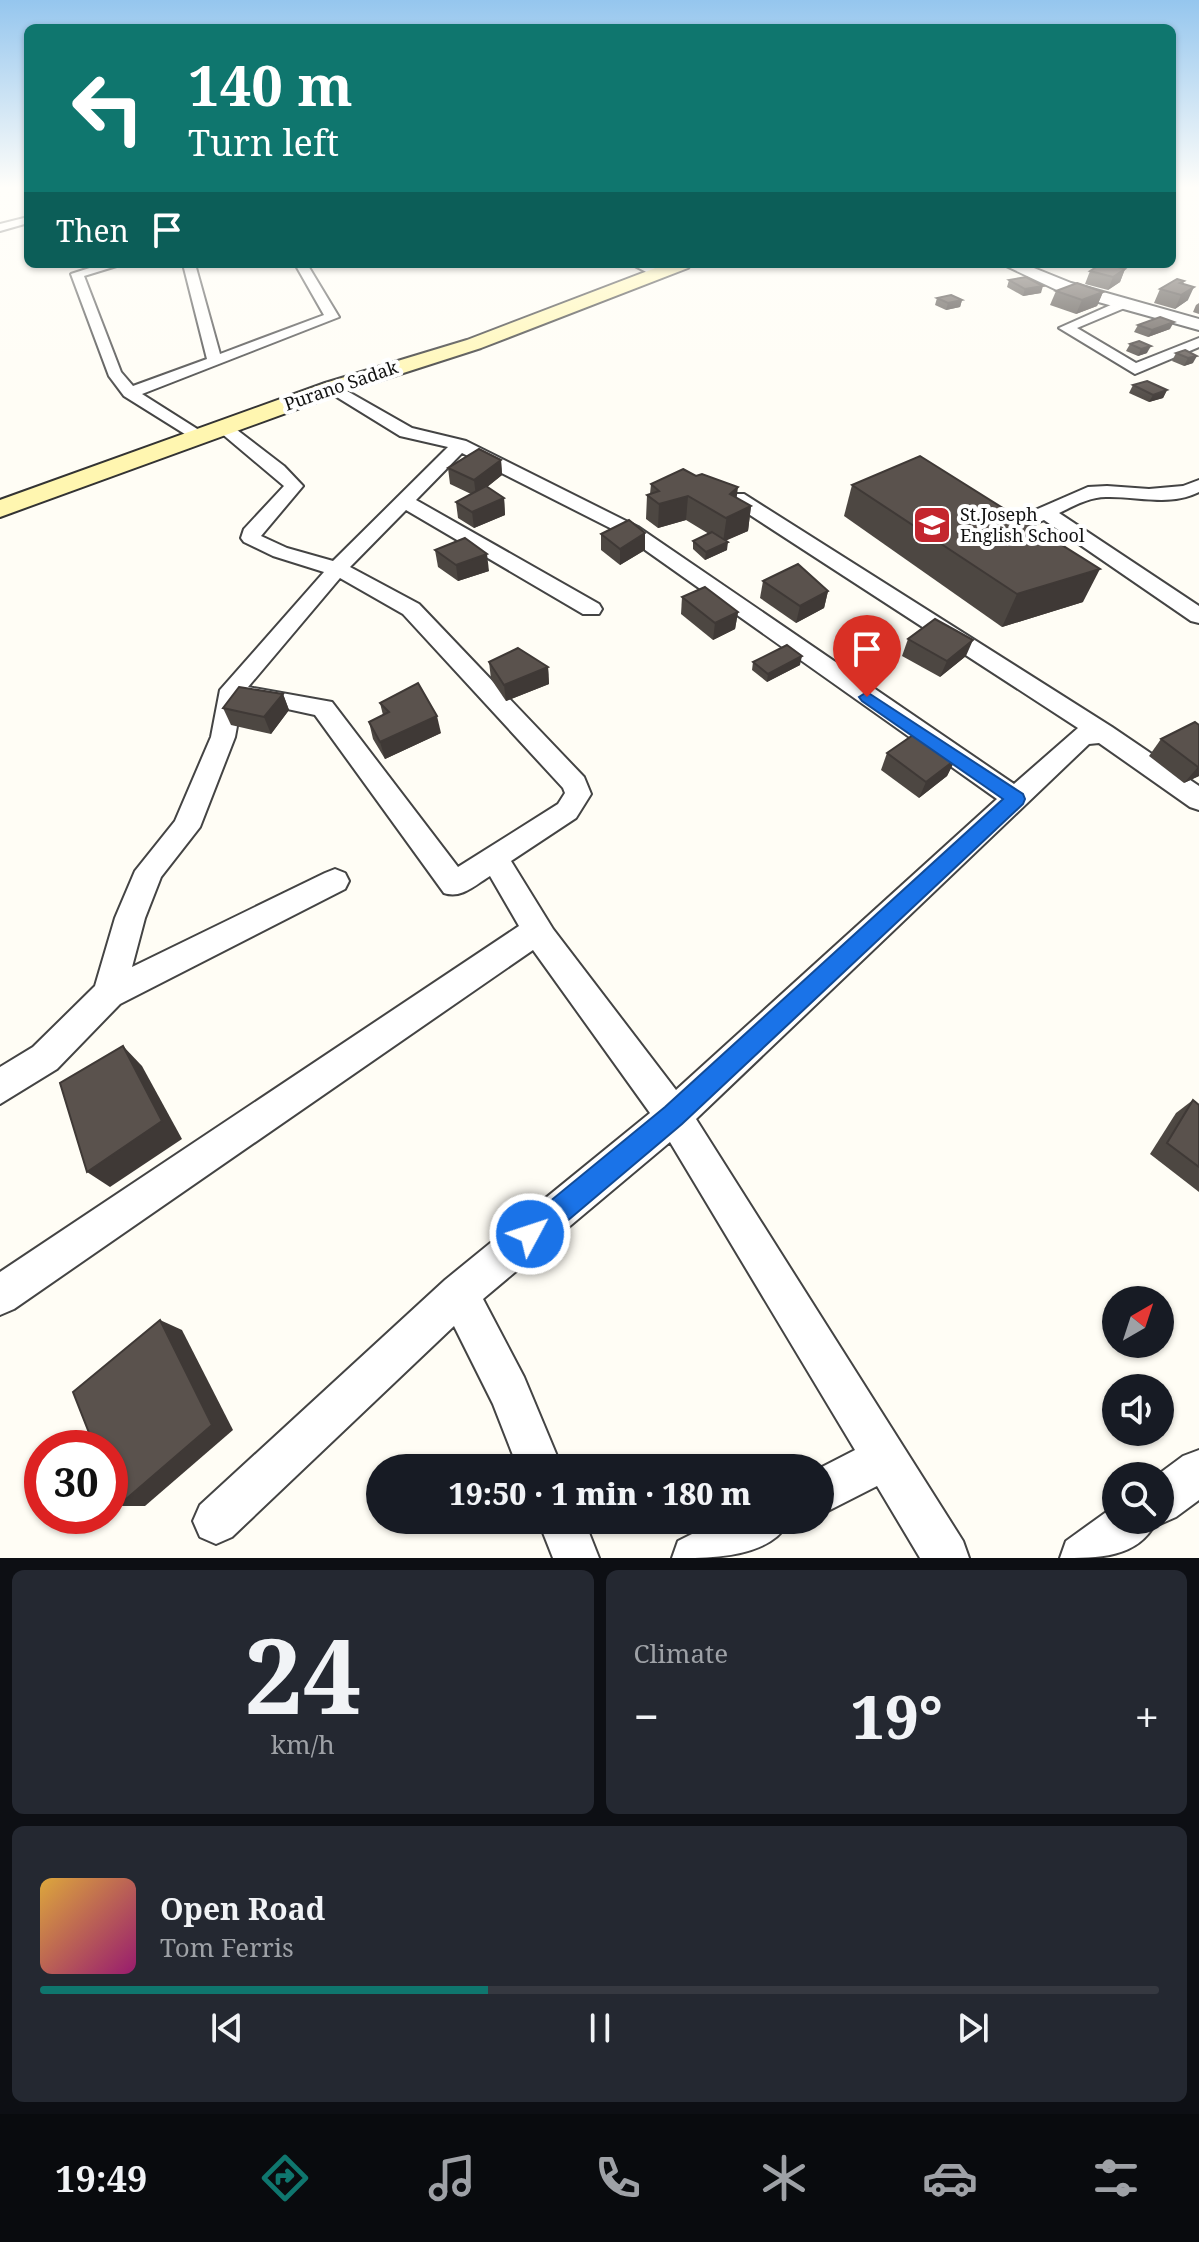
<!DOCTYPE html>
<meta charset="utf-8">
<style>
:root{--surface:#171b24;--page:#242831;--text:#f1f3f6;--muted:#9ea1a6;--line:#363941;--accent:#0f766e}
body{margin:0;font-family:"Noto Serif",serif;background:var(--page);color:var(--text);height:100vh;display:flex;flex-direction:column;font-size:30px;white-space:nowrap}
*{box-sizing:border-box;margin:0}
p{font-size:26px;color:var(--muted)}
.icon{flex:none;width:44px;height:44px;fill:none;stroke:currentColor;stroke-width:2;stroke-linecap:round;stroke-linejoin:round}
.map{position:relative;height:1558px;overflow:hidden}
.side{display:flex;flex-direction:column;gap:12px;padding:12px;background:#0d0f14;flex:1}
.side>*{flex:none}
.top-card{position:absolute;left:24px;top:24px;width:1152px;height:244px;border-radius:12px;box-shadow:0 2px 6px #0004;background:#0f766e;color:#fff;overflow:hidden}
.needle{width:52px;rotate:39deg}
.fabs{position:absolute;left:1102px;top:1286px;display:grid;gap:16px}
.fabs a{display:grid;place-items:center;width:72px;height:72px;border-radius:50%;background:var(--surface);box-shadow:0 2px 6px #0004;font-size:40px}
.speed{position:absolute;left:24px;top:1430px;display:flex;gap:16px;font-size:40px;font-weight:700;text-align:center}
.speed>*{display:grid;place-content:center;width:104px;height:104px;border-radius:50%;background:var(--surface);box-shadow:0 2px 6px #0004;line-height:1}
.speed .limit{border:12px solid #d22;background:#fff;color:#111}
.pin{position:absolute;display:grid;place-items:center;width:68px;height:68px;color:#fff;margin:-82px -34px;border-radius:50% 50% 50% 0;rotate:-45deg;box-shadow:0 0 8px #0007}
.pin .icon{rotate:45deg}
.me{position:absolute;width:88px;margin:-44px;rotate:50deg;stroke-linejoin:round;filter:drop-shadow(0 0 6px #0008)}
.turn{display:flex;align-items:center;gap:28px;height:168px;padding:0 32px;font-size:36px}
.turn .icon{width:104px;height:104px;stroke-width:2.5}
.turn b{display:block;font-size:56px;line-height:68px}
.then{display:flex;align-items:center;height:76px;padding:0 32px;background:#0003;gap:16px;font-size:30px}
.big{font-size:60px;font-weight:800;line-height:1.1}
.side .card{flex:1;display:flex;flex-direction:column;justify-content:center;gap:12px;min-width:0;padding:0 28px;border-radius:12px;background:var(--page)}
.side .dial{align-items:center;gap:0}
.dial b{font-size:104px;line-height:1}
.song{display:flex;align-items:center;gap:24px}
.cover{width:96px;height:96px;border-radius:12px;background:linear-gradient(135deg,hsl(40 70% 55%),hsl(320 70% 35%))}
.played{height:8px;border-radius:4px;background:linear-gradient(90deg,var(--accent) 40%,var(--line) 40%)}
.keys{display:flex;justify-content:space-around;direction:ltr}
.heat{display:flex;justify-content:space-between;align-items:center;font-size:44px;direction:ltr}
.side .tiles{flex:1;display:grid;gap:12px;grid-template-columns:1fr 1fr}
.card:last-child{grid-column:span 2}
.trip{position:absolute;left:366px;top:1454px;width:468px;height:80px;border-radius:40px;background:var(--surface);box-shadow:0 2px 6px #0004;font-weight:800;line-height:80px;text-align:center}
.tab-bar{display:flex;height:128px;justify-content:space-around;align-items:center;background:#090b0e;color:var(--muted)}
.tab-bar .icon{width:56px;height:56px}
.tab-bar .selected{color:var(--accent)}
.tab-bar b{font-size:36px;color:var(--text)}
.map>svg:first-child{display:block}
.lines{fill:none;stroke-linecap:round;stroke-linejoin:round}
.minor-casing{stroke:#444;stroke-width:4}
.tertiary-casing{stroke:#444;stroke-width:4}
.secondary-casing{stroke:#333;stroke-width:4}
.minor{fill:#fff;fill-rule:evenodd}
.tertiary{fill:#fff;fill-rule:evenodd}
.secondary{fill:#fff6b0;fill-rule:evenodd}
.wall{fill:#4d4742}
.shaded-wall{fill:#3f3936}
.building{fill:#5a524d;stroke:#3f3936;stroke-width:2}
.route{fill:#1a73e8;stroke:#114b97;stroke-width:2}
.labels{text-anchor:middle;stroke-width:8;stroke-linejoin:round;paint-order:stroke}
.far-street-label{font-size:18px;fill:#111;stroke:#fff}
.far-poi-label{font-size:18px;fill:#111;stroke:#fff;text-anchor:start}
</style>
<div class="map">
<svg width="1199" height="1558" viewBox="0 0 1199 1558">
<rect width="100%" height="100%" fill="#fffdf5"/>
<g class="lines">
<defs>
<g id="minor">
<polygon points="28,217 28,223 0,231 0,224"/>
<polygon points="102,264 123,264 84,276 121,372 133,386 207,359 183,264 195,264 220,354 324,315 295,264 307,264 339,317 142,394 202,432 204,436 196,441 124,396 109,376 71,274"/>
<polygon points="631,264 647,264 664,273 654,276"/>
<polygon points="1122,300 1127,301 1127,307 1077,328 1136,363 1199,338 1199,347 1135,374 1059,328"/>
<path d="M333,383L412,428L466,441L638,527L1014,784L1078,728L730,502L728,498L730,494H744L1112,727L1199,786V810L1190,807L1099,743L1089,744L696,1119L963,1541L969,1558H920L877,1486L820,1515V1468L855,1450L670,1142L483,1299L524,1377L562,1468H518L493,1404L454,1326L232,1537L216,1544L200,1537L193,1521L200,1505L445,1280L650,1113L533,950L14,1309L0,1315V1272L519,926L490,876C475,885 462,899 444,893L315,715L242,699L235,737L200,827L161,877L145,918L132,967L325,873L335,869L345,873L349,881L345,889L120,1004L57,1069L0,1104V1067L33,1047L95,986L115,918L135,871L175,821L211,737L220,690L324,572L273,556L244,542L241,538L244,529L284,486L214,427L216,423H228L284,466L303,486L261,536L287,548L333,561L448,447L400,436L327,391V385ZM462,453L624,535L997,799L676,1090L553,929L511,861L576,818L591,794L584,777L419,604L350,567L406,510L583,614H599L602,609L599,604L416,500ZM340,578L403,614L563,788L565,793L558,804L458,867L332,702L248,687Z"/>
<path d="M1199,480V492C1170,507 1137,496 1106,497C1089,497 1074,506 1059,513L1199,606V623L1191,621L1044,520L1001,538L991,532L994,528L1088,487L1107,486L1149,489L1183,486Z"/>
<path d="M1199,1450V1500L1176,1517L1160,1524L1156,1522C1138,1558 1099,1558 1060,1558L1066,1541L1116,1505V1520H1160V1476H1156L1183,1456Z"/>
<polygon points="538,1520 584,1520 599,1558 553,1558"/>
<path d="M720,1520H790C771,1558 713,1558 672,1558L678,1541Z"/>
</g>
<polygon id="tertiary" points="1002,264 1024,264 1071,283 1199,319 1199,330 1059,291"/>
<polygon id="secondary" points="666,264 691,264 688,268 481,348 341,393 0,517 0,500 325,383 467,340"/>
</defs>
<!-- minor casing -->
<use href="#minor" class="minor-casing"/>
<!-- tertiary casing -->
<use href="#tertiary" class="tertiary-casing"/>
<!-- secondary casing -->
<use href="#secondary" class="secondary-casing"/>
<!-- minor -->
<use href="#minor" class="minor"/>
<!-- tertiary -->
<use href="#tertiary" class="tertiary"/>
<!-- secondary -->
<use href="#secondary" class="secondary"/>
</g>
<!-- wall -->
<g class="wall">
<polygon points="1125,269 1120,282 1108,290 1085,284 1090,271"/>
<polygon points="1009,280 1041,293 1023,296 1007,287"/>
<polygon points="1184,281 1183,284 1188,300 1175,309 1154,303 1160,289"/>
<polygon points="1056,291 1103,292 1097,306 1076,314 1050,305"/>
<polygon points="937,298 962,300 960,307 946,310 935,305"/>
<polygon points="1199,303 1199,314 1193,312 1196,305"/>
<polygon points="1138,325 1170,329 1148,337 1134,332"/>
<polygon points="1139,341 1147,353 1138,356 1126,351 1130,344"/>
<polygon points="1185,350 1193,363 1184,366 1172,361 1176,353"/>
<polygon points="1133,385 1167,390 1163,398 1149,402 1129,393"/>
<polygon points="501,460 502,475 487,487 504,498 505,515 474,528 458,518 456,502 471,494 450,484 448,468"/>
<polygon points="651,484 737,498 751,506 748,531 726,540 727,550 705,560 693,549 693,541 709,534 686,520 658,528 646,519 647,495 650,494"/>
<polygon points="852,485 1083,602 1002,627 844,516"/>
<polygon points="601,534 645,550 620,565 601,550"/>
<polygon points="435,550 489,571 458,581 438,567"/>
<polygon points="763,581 828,591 824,608 796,623 760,598"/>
<polygon points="682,597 738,612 735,629 713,640 681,614"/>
<polygon points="908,639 966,656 940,677 902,656"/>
<polygon points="489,662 548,667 549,684 506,701 491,679"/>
<polygon points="753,662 800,665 767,682 752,670"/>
<polygon points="283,694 289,710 271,734 231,725 223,708"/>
<polygon points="380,703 441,733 385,759 373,739 369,722 383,715"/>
<polygon points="1199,725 1199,776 1184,783 1149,756 1161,739"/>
<polygon points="887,753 955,760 947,776 919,798 881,770"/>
<polygon points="1193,1100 1199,1105 1199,1192 1150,1154 1176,1113"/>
</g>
<!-- shaded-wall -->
<g class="shaded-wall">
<polygon points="1125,269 1120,282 1108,290 1113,277"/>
<polygon points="1043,286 1041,293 1023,296 1025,289"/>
<polygon points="1194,287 1188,300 1175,309 1181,295"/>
<polygon points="1103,292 1097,306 1076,314 1082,300"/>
<polygon points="962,300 960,307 946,310 948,303"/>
<polygon points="1174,322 1170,329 1148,337 1152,330"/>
<polygon points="1151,346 1147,353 1138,356 1141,349"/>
<polygon points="1197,356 1193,363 1184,366 1188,358"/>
<polygon points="1167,390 1163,398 1149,402 1153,395"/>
<polygon points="501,460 502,475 476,496 474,480"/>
<polygon points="738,487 735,511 751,506 748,531 723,542 730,494"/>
<polygon points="688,496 686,520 658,528 659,504"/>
<polygon points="504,498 505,515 474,528 472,512"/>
<polygon points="645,533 645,550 620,565 620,549"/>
<polygon points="728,542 727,550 705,560 706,552"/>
<polygon points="487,554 489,571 458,581 456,565"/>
<polygon points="1100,569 1083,602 1002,627 1017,594"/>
<polygon points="828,591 824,608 796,623 800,606"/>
<polygon points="738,612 735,629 713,640 715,623"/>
<polygon points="973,640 966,656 940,677 947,661"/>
<polygon points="802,656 800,665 767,682 768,674"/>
<polygon points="548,667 549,684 506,701 504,685"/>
<polygon points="283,694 289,710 271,734 264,717"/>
<polygon points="437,716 441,733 385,759 380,742"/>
<polygon points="955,760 947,776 919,798 926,782"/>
<polygon points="1199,766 1199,776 1184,783 1198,767"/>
<polygon points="123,1046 142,1066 182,1139 110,1187 87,1172"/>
<polygon points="160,1320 182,1330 233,1430 145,1506 118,1506"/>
</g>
<!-- building -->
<g class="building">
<polygon points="1101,264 1106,264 1125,269 1113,277 1090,271"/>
<polygon points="1026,277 1043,286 1025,289 1009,280"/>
<polygon points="1177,279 1184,281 1180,283 1194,287 1181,295 1160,289"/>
<polygon points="1077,283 1103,292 1082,300 1056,291"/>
<polygon points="951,295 962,300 948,303 937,298"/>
<polygon points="1160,317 1174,322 1152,330 1138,325"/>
<polygon points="1139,341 1151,346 1141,349 1130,344"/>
<polygon points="1185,350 1197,356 1188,358 1176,353"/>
<polygon points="1147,381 1167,390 1153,395 1133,385"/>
<polygon points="479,449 501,460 474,480 448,468"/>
<polygon points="920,456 1100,569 1017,594 852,485"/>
<polygon points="683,469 696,476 702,474 738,487 730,494 751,506 726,518 688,496 659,504 647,495 659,491 651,484"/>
<polygon points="486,486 504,498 472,512 456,502"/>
<polygon points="629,520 645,533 620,549 601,534"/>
<polygon points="712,532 728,542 706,552 693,541"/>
<polygon points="465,538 487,554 456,565 435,550"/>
<polygon points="798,564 828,591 800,606 763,581"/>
<polygon points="705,587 738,612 715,623 682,597"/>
<polygon points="935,619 973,640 947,661 908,639"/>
<polygon points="787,645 802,656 768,674 753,662"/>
<polygon points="518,648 548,667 504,685 489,662"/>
<polygon points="418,683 437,716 380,742 369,722 389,712 380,703"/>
<polygon points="239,687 283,694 264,717 223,708"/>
<polygon points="1195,722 1199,725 1199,766 1198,767 1161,739"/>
<polygon points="916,733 955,760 926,782 887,753"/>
<polygon points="123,1046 162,1121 87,1172 60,1083"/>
<polygon points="1193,1100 1199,1105 1199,1167 1167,1143"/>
<polygon points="160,1320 212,1425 118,1506 110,1485 110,1448 95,1448 73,1392"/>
</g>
<!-- sky -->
<linearGradient id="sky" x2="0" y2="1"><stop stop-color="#95c6ee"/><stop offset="0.46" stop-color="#fffefa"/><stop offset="1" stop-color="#fffefa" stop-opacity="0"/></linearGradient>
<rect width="1199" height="407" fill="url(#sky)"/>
<!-- route -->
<polygon class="route" points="867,692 1023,794 1025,799 1023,804 682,1124 540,1244 530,1248 521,1244 517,1234 521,1225 665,1107 1003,799 862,701 859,697"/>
<!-- icons -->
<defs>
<symbol id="school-square" viewBox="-11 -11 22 22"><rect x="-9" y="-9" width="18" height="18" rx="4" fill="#c4262e" stroke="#fff"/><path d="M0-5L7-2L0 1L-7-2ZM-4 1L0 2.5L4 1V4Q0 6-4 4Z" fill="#fff"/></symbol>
</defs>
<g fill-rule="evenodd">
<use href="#school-square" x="910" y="503" width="44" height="44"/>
</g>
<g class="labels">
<!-- far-street labels -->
<g class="far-street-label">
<text transform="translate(341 386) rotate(-19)" y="6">Purano Sadak</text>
</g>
<!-- far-poi labels -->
<g class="far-poi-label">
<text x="960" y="521">St.Joseph<tspan x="960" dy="21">English School</tspan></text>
</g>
</g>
</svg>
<div class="fabs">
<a><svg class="needle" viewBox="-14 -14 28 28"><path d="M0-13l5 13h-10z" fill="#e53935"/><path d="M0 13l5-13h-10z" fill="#9ea1a6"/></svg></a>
<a><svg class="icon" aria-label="sound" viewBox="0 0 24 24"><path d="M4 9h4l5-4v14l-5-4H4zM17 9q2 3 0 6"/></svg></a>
<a><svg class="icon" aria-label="search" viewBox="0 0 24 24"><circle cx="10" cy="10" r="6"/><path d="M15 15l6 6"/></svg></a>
</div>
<div class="speed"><div class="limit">30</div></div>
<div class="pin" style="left:867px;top:697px;background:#d93025"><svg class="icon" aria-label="arrive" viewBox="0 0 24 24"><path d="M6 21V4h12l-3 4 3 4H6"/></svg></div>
<svg class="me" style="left:530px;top:1234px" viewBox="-20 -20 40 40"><circle r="17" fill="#1a73e8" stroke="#fff" stroke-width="3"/><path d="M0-11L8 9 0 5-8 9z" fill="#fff"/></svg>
<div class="trip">19:50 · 1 min · 180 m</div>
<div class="top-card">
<div class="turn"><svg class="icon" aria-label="left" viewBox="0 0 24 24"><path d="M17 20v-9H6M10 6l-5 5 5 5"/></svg><div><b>140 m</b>Turn left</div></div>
<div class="then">Then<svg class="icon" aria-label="arrive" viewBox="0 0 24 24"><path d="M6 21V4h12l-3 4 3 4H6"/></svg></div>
</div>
</div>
<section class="side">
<div class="tiles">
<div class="card dial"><b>24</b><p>km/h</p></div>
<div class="card"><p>Climate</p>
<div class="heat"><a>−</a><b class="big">19°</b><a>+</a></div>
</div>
<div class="card">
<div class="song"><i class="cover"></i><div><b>Open Road</b><p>Tom Ferris</p></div></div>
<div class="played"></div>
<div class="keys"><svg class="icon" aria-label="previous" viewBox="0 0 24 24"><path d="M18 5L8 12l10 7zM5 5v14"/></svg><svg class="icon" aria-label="pause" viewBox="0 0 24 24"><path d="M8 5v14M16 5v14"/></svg><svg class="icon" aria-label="next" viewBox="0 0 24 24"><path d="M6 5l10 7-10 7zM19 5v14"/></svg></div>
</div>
</div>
</section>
<nav class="tab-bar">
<b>19:49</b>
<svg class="icon selected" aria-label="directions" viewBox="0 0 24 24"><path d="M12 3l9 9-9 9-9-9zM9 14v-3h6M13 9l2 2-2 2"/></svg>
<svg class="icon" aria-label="music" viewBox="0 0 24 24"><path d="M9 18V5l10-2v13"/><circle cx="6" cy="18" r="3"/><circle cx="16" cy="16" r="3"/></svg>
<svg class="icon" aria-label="phone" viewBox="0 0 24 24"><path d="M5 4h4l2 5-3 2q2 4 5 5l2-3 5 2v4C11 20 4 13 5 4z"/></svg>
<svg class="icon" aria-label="climate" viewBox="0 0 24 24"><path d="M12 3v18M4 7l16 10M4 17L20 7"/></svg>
<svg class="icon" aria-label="car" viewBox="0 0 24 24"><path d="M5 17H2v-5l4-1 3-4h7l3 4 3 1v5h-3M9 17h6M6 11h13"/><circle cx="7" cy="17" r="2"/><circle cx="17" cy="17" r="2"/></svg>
<svg class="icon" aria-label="filters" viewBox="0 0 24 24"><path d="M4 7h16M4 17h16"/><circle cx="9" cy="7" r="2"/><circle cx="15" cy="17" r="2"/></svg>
</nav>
